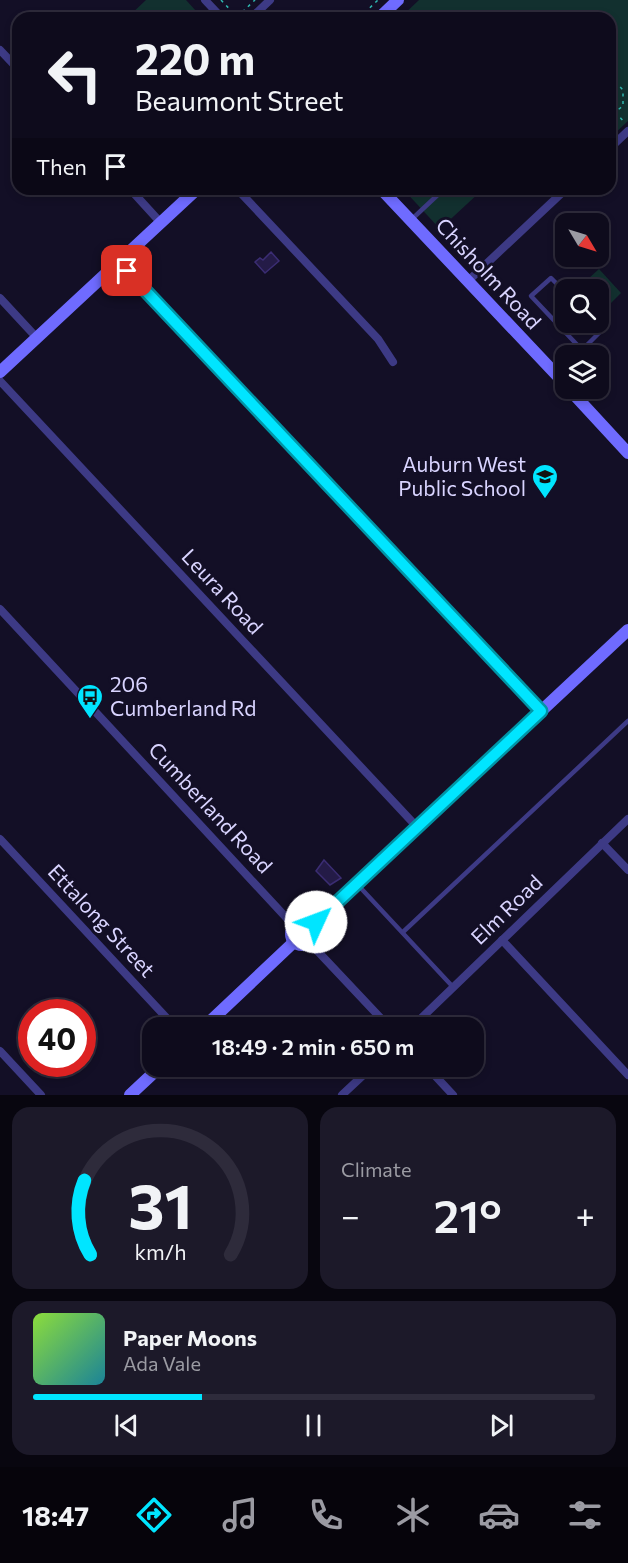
<!DOCTYPE html>
<meta charset="utf-8">
<style>
:root{--surface:#0e0b1c;--page:#1c1929;--text:#f1f3f6;--muted:#9b9ba3;--line:#2e2b3b;--accent:#00e5ff}
body{margin:0;font-family:Commissioner,sans-serif;background:var(--page);color:var(--text);height:100vh;display:flex;flex-direction:column;font-size:22px;white-space:nowrap}
*{box-sizing:border-box;margin:0}
p{font-size:20px;color:var(--muted)}
.icon{flex:none;width:33px;height:33px;fill:none;stroke:currentColor;stroke-width:2;stroke-linecap:round;stroke-linejoin:round}
.map{position:relative;height:1095px;overflow:hidden}
.drawer{display:flex;flex-direction:column;gap:12px;padding:12px;background:#08060f;flex:1}
.drawer>*{flex:none}
.hud{position:absolute;left:12px;top:12px;width:604px;height:183px;border-radius:18px;box-shadow:0 3px 9px #0003,0 0 0 2px var(--line);background:#0e0b1c;color:var(--text);overflow:hidden}
.needle{width:39px;rotate:128deg}
.buttons{position:absolute;left:555px;top:213px;display:grid;gap:12px}
.buttons a{display:grid;place-items:center;width:54px;height:54px;border-radius:12px;background:var(--surface);box-shadow:0 3px 9px #0003,0 0 0 2px var(--line);font-size:30px}
.speed{position:absolute;left:18px;top:999px;display:flex;gap:12px;font-size:30px;font-weight:700;text-align:center}
.speed>*{display:grid;place-content:center;width:78px;height:78px;border-radius:50%;background:var(--surface);box-shadow:0 3px 9px #0003,0 0 0 2px var(--line);line-height:1}
.speed .limit{border:9px solid #d22;background:#fff;color:#111}
.pin{position:absolute;display:grid;place-items:center;width:51px;height:51px;color:#fff;margin:-26px;border-radius:12px;box-shadow:0 3px 9px #0006}
.me{position:absolute;width:66px;margin:-33px;rotate:47deg;stroke-linejoin:round;filter:drop-shadow(0 0 4px #0008)}
.turn{display:flex;align-items:center;gap:21px;height:126px;padding:0 24px;font-size:27px}
.turn .icon{width:78px;height:78px;stroke-width:2.5}
.turn b{display:block;font-size:42px;line-height:51px}
.then{display:flex;align-items:center;height:57px;padding:0 24px;background:#0003;gap:12px;font-size:22px}
.big{font-size:45px;font-weight:600;line-height:1.1}
.drawer .tile{flex:1;display:flex;flex-direction:column;justify-content:center;gap:9px;min-width:0;padding:0 21px;border-radius:18px;background:var(--page)}
.drawer .dial{align-items:center;gap:0}
.dial svg{height:156px;overflow:visible;fill:none;stroke:var(--line);stroke-width:7;stroke-linecap:round;text-anchor:middle}
.dial text{fill:var(--text);stroke:none}
.song{display:flex;align-items:center;gap:18px}
.cover{width:72px;height:72px;border-radius:9px;background:linear-gradient(135deg,hsl(90 70% 55%),hsl(190 70% 35%))}
.played{height:6px;border-radius:3px;background:linear-gradient(90deg,var(--accent) 30%,var(--line) 30%)}
.keys{display:flex;justify-content:space-around;direction:ltr}
.heat{display:flex;justify-content:space-between;align-items:center;font-size:33px;direction:ltr}
.drawer .tiles{flex:1;display:grid;gap:12px;grid-template-columns:1fr 1fr}
.tile:last-child{grid-column:span 2}
.trip{position:absolute;left:142px;top:1017px;width:342px;height:60px;border-radius:18px;background:var(--surface);box-shadow:0 3px 9px #0003,0 0 0 2px var(--line);font-weight:600;line-height:60px;text-align:center}
.tab-bar{display:flex;height:96px;justify-content:space-around;align-items:center;background:#06040b;color:var(--muted)}
.tab-bar .icon{width:42px;height:42px}
.tab-bar .current{color:var(--accent)}
.tab-bar b{font-size:27px;color:var(--text)}
.map>svg:first-child{display:block}
.green{fill:#12302f}
.building{fill:#241b47;stroke:#3b2d73;stroke-width:1.5}
.lines{fill:none;stroke-linecap:round;stroke-linejoin:round}
.path{stroke:#2fb8b0;stroke-width:1.5;stroke-dasharray:3 4.5;stroke-linecap:butt}
.lane{stroke:#3d3a85;stroke-width:4.5}
.street{stroke:#3d3a85;stroke-width:8}
.secondary{stroke:#6f6bff;stroke-width:12}
.route-casing{stroke:#0095a6;stroke-width:15}
.route{stroke:#00e5ff;stroke-width:10}
.labels{text-anchor:middle;stroke-width:6;stroke-linejoin:round;paint-order:stroke}
.street-label{font-size:21px;fill:#d9d4ff;stroke:#130f26}
.poi-label{font-size:21px;fill:#d9d4ff;stroke:#130f26;text-anchor:end}
</style>
<div class="map">
<svg width="628" height="1095" viewBox="0 0 628 1095">
<rect width="100%" height="100%" fill="#130f26"/>
<!-- green -->
<g class="green">
<polygon points="146,0 186,0 196,11 189,18 127,18"/>
<polygon points="419,0 628,0 628,121 611,137 610,18 400,18"/>
<polygon points="403,189 479,189 481,191 440,229"/>
<polygon points="599,269 621,293 610,304 588,279"/>
</g>
<!-- building -->
<g class="building">
<polygon points="271,252 279,261 265,273 255,262 260,258 263,260"/>
<polygon points="324,860 341,878 330,885 316,871"/>
</g>
<g class="lines">
<!-- path -->
<g class="path">
<polyline points="221,0 238,18"/>
<polyline points="237,17 255,0"/>
<polyline points="359,18 378,0"/>
<polyline points="610,76 623,90 623,106 615,112"/>
<polyline points="610,117 615,112 625,123"/>
</g>
<!-- lane -->
<g class="lane">
<polyline points="411,220 444,189"/>
<polyline points="566,293 551,278 531,296 582,350"/>
<polyline points="576,356 602,330 594,322"/>
<polyline points="558,374 566,366"/>
<polyline points="357,884 453,987"/>
<polyline points="403,932 628,721"/>
</g>
<!-- street -->
<g class="street">
<polyline points="205,0 222,18"/>
<polyline points="251,18 270,0"/>
<polyline points="0,50 18,69"/>
<polyline points="610,148 628,131"/>
<polyline points="130,189 161,223"/>
<polyline points="237,189 378,339 393,362"/>
<polyline points="119,262 541,711"/>
<polyline points="468,281 566,189"/>
<polyline points="0,298 37,338"/>
<polyline points="0,381 417,827"/>
<polyline points="0,609 294,926"/>
<polyline points="0,839 176,1028"/>
<polyline points="602,843 628,870"/>
<polyline points="502,940 628,1075"/>
<polyline points="309,942 390,1028"/>
<polyline points="411,1028 628,819"/>
<polyline points="0,1051 41,1095"/>
<polyline points="426,1066 453,1095"/>
<polyline points="342,1095 373,1066"/>
</g>
<!-- secondary -->
<g class="secondary">
<polyline points="379,18 398,0"/>
<polyline points="381,189 566,385"/>
<polyline points="0,372 197,189"/>
<polyline points="568,388 628,453"/>
<circle cx="302" cy="934" r="11"/>
<polyline points="310,927 628,630"/>
<polyline points="203,1028 294,942"/>
<polyline points="130,1095 161,1066"/>
</g>
</g>
<g class="lines">
<defs>
<polyline id="route" points="127,271 541,711 316,922"/>
</defs>
<!-- route casing -->
<use href="#route" class="route-casing"/>
<!-- route -->
<use href="#route" class="route"/>
</g>
<!-- icons -->
<defs>
<symbol id="school-pin" viewBox="-11 -11 22 30"><path d="M0 17L-7.5 6A9.5 9.5 0 1 1 7.5 6Z" fill="#00e5ff" stroke="#130f26"/><path d="M0-5L7-2L0 1L-7-2ZM-4 1L0 2.5L4 1V4Q0 6-4 4Z" fill="#111"/></symbol>
<symbol id="bus-pin" viewBox="-11 -11 22 30"><path d="M0 17L-7.5 6A9.5 9.5 0 1 1 7.5 6Z" fill="#00e5ff" stroke="#130f26"/><path d="M-5-6H5V4H4V6H2V4H-2V6H-4V4H-5ZM-3.5-4V0h7V-4ZM-3.5 1.2v1.5H-2V1.2ZM2 1.2v1.5H3.5V1.2Z" fill="#111"/></symbol>
</defs>
<g fill-rule="evenodd">
<use href="#school-pin" x="530" y="462" width="30" height="40"/>
<use href="#bus-pin" x="75" y="682" width="30" height="40"/>
</g>
<g class="labels">
<!-- street labels -->
<g class="street-label">
<text transform="translate(488 274) rotate(47)" y="7">Chisholm Road</text>
<text transform="translate(222 592) rotate(47)" y="7">Leura Road</text>
<text transform="translate(210 808) rotate(47)" y="7">Cumberland Road</text>
<text transform="translate(507 910) rotate(-44)" y="7">Elm Road</text>
<text transform="translate(101 921) rotate(47)" y="7">Ettalong Street</text>
</g>
<!-- poi labels -->
<g class="poi-label">
<text x="526" y="472">Auburn West<tspan x="526" dy="24">Public School</tspan></text>
<text x="110" y="692" text-anchor="start">206<tspan x="110" dy="24">Cumberland Rd</tspan></text>
</g>
</g>
</svg>
<div class="buttons">
<a><svg class="needle" viewBox="-14 -14 28 28"><path d="M0-13l5 13h-10z" fill="#e53935"/><path d="M0 13l5-13h-10z" fill="#9b9ba3"/></svg></a>
<a><svg class="icon" aria-label="search" viewBox="0 0 24 24"><circle cx="10" cy="10" r="6"/><path d="M15 15l6 6"/></svg></a>
<a><svg class="icon" aria-label="layers" viewBox="0 0 24 24"><path d="M12 4l9 5-9 5-9-5zM3 14l9 5 9-5"/></svg></a>
</div>
<div class="speed"><div class="limit">40</div></div>
<div class="pin" style="left:127px;top:271px;background:#d93025"><svg class="icon" aria-label="arrive" viewBox="0 0 24 24"><path d="M6 21V4h12l-3 4 3 4H6"/></svg></div>
<svg class="me" style="left:316px;top:922px" viewBox="-20 -20 40 40"><circle r="19" fill="#fff"/><path d="M0-13L10 11 0 6-10 11z" fill="#00e5ff"/></svg>
<div class="trip">18:49 · 2 min · 650 m</div>
<div class="hud">
<div class="turn"><svg class="icon" aria-label="left" viewBox="0 0 24 24"><path d="M17 20v-9H6M10 6l-5 5 5 5"/></svg><div><b>220 m</b>Beaumont Street</div></div>
<div class="then">Then<svg class="icon" aria-label="arrive" viewBox="0 0 24 24"><path d="M6 21V4h12l-3 4 3 4H6"/></svg></div>
</div>
</div>
<section class="drawer">
<div class="tiles">
<div class="tile dial"><svg viewBox="0 0 100 80">
<path d="M14 69A42 42 0 1 1 86 69"/>
<path d="M14 69A42 42 0 0 1 11 31" stroke="#00e5ff"/>
<text x="50" y="56" font-size="32" font-weight="700">31</text>
<text x="50" y="72" font-size="11">km/h</text>
</svg></div>
<div class="tile"><p>Climate</p>
<div class="heat"><a>−</a><b class="big">21°</b><a>+</a></div>
</div>
<div class="tile">
<div class="song"><i class="cover"></i><div><b>Paper Moons</b><p>Ada Vale</p></div></div>
<div class="played"></div>
<div class="keys"><svg class="icon" aria-label="previous" viewBox="0 0 24 24"><path d="M18 5L8 12l10 7zM5 5v14"/></svg><svg class="icon" aria-label="pause" viewBox="0 0 24 24"><path d="M8 5v14M16 5v14"/></svg><svg class="icon" aria-label="next" viewBox="0 0 24 24"><path d="M6 5l10 7-10 7zM19 5v14"/></svg></div>
</div>
</div>
</section>
<nav class="tab-bar">
<b>18:47</b>
<svg class="icon current" aria-label="directions" viewBox="0 0 24 24"><path d="M12 3l9 9-9 9-9-9zM9 14v-3h6M13 9l2 2-2 2"/></svg>
<svg class="icon" aria-label="music" viewBox="0 0 24 24"><path d="M9 18V5l10-2v13"/><circle cx="6" cy="18" r="3"/><circle cx="16" cy="16" r="3"/></svg>
<svg class="icon" aria-label="phone" viewBox="0 0 24 24"><path d="M5 4h4l2 5-3 2q2 4 5 5l2-3 5 2v4C11 20 4 13 5 4z"/></svg>
<svg class="icon" aria-label="climate" viewBox="0 0 24 24"><path d="M12 3v18M4 7l16 10M4 17L20 7"/></svg>
<svg class="icon" aria-label="car" viewBox="0 0 24 24"><path d="M5 17H2v-5l4-1 3-4h7l3 4 3 1v5h-3M9 17h6M6 11h13"/><circle cx="7" cy="17" r="2"/><circle cx="17" cy="17" r="2"/></svg>
<svg class="icon" aria-label="filters" viewBox="0 0 24 24"><path d="M4 7h16M4 17h16"/><circle cx="9" cy="7" r="2"/><circle cx="15" cy="17" r="2"/></svg>
</nav>
